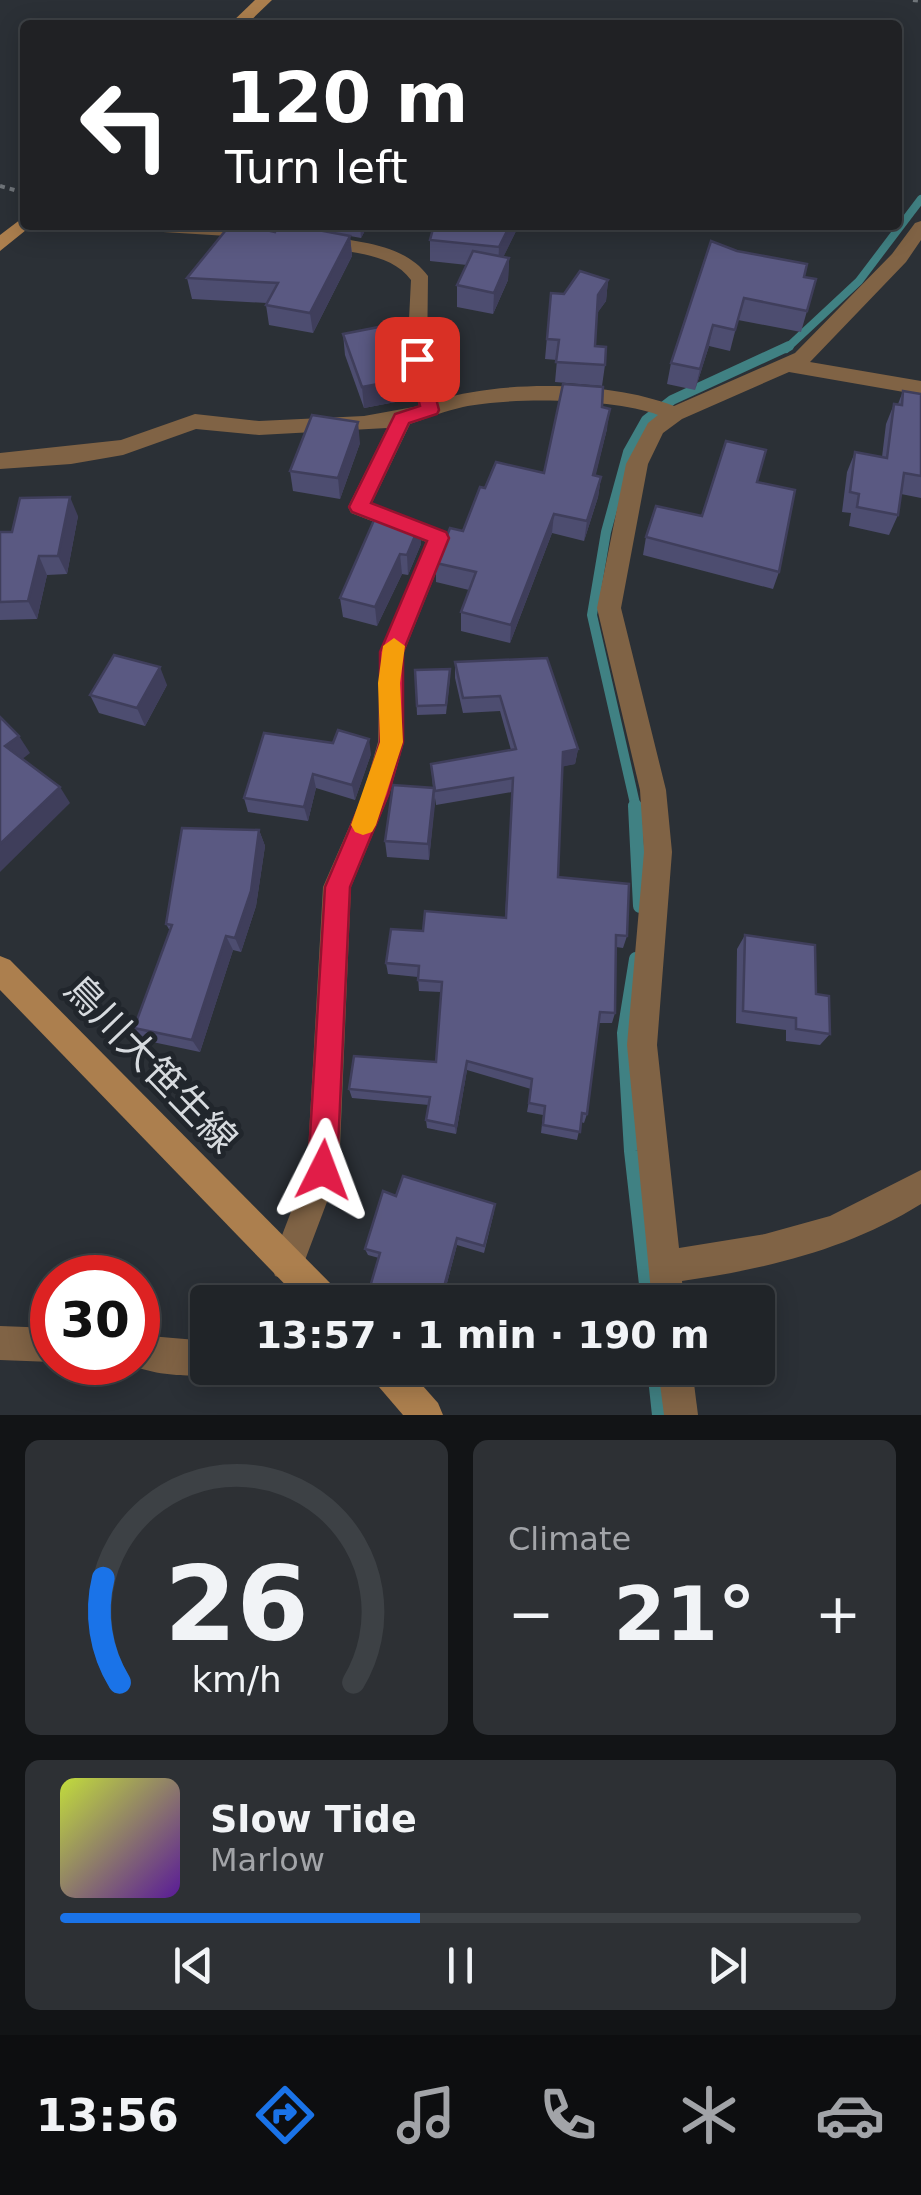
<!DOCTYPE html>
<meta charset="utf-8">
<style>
:root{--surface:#202428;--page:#2d3034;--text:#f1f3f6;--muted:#a2a4a8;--line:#3d4145;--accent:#1a73e8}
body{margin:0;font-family:"DejaVu Sans","Noto Sans JP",sans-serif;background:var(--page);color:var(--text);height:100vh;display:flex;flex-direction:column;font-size:38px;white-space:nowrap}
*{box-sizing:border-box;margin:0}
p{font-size:32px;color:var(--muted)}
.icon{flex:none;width:55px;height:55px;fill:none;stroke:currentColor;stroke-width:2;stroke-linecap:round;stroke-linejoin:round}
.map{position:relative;height:1415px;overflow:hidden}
.panel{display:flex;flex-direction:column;gap:25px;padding:25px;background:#121416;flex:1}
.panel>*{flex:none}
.hud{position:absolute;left:20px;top:20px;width:882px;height:210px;border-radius:10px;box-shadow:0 5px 25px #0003,0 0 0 2px var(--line);background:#202124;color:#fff;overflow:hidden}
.speed{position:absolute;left:30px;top:1255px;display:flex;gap:20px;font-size:50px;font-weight:700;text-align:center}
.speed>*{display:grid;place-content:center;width:130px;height:130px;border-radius:50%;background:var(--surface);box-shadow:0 5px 25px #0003,0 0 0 2px var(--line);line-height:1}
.speed .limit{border:15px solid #d22;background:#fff;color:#111}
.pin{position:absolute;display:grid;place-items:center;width:85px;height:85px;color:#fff;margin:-42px;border-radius:20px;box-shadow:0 5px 15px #0006}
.me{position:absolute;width:110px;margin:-55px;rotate:3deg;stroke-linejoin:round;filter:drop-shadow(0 0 8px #0008)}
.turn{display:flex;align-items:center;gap:35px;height:210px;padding:0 40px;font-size:45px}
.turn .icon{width:130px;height:130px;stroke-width:2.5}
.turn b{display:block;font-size:70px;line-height:85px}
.big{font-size:75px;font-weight:700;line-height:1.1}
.panel .widget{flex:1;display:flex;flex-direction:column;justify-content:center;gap:15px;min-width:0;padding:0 35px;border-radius:15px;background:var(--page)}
.panel .dial{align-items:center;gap:0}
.dial svg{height:260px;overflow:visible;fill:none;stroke:var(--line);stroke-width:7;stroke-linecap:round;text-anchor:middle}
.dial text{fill:var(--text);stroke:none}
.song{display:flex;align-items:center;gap:30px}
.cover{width:120px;height:120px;border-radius:15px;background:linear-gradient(135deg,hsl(70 70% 55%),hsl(270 70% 35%))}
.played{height:10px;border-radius:5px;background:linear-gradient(90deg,var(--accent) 45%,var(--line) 45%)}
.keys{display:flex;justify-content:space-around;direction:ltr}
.heat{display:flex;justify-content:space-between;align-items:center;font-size:55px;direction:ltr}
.panel .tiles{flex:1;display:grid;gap:25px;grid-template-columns:1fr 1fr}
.widget:last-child{grid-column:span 2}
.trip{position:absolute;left:190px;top:1285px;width:585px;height:100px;border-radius:10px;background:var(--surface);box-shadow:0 5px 25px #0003,0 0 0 2px var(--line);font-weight:700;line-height:100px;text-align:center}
.tab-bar{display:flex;height:160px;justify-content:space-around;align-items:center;background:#0d0e10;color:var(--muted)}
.tab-bar .icon{width:70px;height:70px}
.tab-bar .selected{color:var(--accent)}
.tab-bar b{font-size:45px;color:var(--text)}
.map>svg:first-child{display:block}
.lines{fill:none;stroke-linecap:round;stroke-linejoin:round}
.stream-far2{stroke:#408183;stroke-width:8}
.stream-far1{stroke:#408183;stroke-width:10}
.stream{stroke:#408183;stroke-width:14}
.path{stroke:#6f7479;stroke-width:4;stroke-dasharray:5 5;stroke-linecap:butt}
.street{fill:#806345;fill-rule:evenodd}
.secondary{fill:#ac7f4e;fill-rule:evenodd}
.wall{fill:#4d4d70}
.shaded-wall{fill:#3f3e5b}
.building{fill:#5a5982;stroke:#3f3e5b;stroke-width:2.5}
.route{fill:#e11d48;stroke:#92132f;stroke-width:2.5}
.slow{fill:#f59e0b}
.labels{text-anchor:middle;stroke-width:10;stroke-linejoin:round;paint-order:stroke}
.near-street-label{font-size:38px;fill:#d7dbdf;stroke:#21262c}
</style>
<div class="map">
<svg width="921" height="1415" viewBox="0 0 921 1415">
<rect width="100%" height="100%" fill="#2b3036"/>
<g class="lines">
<!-- stream-far2 -->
<polyline class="stream-far2" points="786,349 859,281 921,199"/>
<!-- stream-far1 -->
<polyline class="stream-far1" points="636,808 592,615 606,532 628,452 646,420 672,400 789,346"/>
<!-- stream -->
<g class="stream">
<polyline points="635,806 640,906"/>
<polyline points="636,959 624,1033 631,1151 648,1302"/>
<polyline points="654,1368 659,1415"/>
</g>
<!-- path -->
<g class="path">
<polyline points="913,0 921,1"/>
<polyline points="0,186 25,193"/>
</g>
<!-- street -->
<g class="street">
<path d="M921,221V240L906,262L810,362L921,381V395L789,372L682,419L663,433L648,464L621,608L666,790L672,852L657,1045L679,1248L765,1234L830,1216L921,1170V1204C849,1249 766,1269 682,1281L684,1302H652L627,1045L644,852L640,790L597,608L626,464L648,423L658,415C614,398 509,397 463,407C445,411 427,418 410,424L372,503L447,532L450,538L404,652V742L389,795L351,887L339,1170L299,1276L287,1280L275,1276L271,1264L307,1170L323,887L363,795L378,742L380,652L426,542L351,513L348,507L387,428L259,435L196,429L123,455L71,464L0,469V453L121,440L195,414L259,421L364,416L419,406L407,359L411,280C390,251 345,253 312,245V237L319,235C356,242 404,243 428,276L427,359L438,400C503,380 610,381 674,406L795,353L892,254L915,223Z"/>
<path d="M138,225C166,225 250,217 269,232L260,238L147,231Z"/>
<polygon points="0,1326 52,1328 52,1362 0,1360"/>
<path d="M138,1335L208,1341V1368H221C202,1382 145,1374 125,1362H138Z"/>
<polygon points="658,1368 692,1368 698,1415 664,1415"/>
</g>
<!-- secondary -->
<g class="secondary">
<polygon points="255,0 272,0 246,25 229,25"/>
<polygon points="25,216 25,225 31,226 0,251 0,235"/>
<polygon points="0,956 10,960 337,1290 341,1302 302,1302 0,990"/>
<polygon points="368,1368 407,1368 438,1403 443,1415 403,1415 373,1380"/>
</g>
</g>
<!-- wall -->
<g class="wall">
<polygon points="294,225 368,225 361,238 350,236 352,256 313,333 269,325 266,305 267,303 192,299 187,278 275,232"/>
<polygon points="519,225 503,257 509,258 508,280 493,314 457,307 457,285 467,265 430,261 430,240"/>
<polygon points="711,241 804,277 807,311 801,332 738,320 730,351 709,346 695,390 667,384 671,363"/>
<polygon points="608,280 606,301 597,313 595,346 605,365 602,386 555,382 557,360 545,359 551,293 564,294"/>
<polygon points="343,334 405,379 406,400 364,408 345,355"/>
<polygon points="903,391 921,394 921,498 901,494 898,515 889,535 849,526 851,513 842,512 847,472 855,452 882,457 886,424 894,404 898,404"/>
<polygon points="602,407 607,429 595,476 601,477 598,497 584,541 552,533 510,643 461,631 461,612 469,590 436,582 436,563 463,531 485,488 544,473"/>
<polygon points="360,443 340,499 293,491 290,471"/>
<polygon points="757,482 779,572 773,589 643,555 646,537 702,516"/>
<polygon points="78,516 67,574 47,575 37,619 0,620 0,532 12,532"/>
<polygon points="420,524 421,544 408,575 402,574 377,626 343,617 340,598"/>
<polygon points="455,662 578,749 575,764 562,766 558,877 627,936 623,948 616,947 615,1013 612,1023 598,1023 587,1114 584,1123 581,1122 577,1140 541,1133 543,1115 527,1112 531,1089 467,1070 456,1134 427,1128 426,1120 429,1105 352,1098 349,1089 436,1062 441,992 419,991 418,977 388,974 386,963 423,931 505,918 512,792 436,805 435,798 429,860 387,857 385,841 433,788 431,764 511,750 500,711 463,713 455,678"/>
<polygon points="415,670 450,678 446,714 417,715"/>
<polygon points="167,685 145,726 99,713 90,695"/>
<polygon points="371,754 355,800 316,788 308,821 248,812 244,798"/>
<polygon points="259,830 265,846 256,906 241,952 233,950 200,1052 143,1040 134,1028 170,931 166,924"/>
<polygon points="745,935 816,994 830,1034 820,1045 786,1041 786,1030 736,1023 737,949"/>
<polygon points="396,1196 494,1212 484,1253 457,1245 442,1302 404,1302 372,1292 370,1287 379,1258 368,1255 365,1249"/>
</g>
<!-- shaded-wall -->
<g class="shaded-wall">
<polygon points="360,225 368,225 361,238"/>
<polygon points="510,225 519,225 498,268 499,247"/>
<polygon points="350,236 352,256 313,333 310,313"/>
<polygon points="509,258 508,280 493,314 494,293"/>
<polygon points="608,280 606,301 596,315 598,295"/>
<polygon points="713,325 709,346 695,390 700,369"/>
<polygon points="405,379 406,400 364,408 362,387"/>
<polygon points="610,409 607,429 591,495 593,475"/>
<polygon points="358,422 360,443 340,499 338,478"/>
<polygon points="601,477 598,497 584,541 587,521"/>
<polygon points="70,497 78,516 67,574 58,556"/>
<polygon points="554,514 552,533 510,643 511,625"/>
<polygon points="420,524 421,544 408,575 407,555"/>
<polygon points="400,554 402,574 377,626 375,607"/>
<polygon points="39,556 47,575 37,619 28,601"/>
<polygon points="160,667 167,685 145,726 137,708"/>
<polygon points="19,736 30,753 16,764 5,746"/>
<polygon points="369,739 371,754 355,800 352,785"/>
<polygon points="578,749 575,764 561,767 563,752"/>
<polygon points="313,774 316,788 308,821 304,807"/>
<polygon points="60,787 70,803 0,872 0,844"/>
<polygon points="434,788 435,805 429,860 428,844"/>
<polygon points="259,830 265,846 256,906 241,952 235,938"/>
<polygon points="226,936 233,950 200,1052 192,1040"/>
<polygon points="467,1061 467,1070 456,1134 455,1126"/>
<polygon points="457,1238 457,1245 442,1302 440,1302"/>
</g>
<!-- building -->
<g class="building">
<polygon points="230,225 244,225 275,232 279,225 291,225 350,236 310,313 266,305 278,283 187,278"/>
<polygon points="434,225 510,225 499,247 430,240"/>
<polygon points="711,241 737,251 807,264 804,277 816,279 807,311 744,298 735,330 713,325 700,369 671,363"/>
<polygon points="473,251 509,258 494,293 457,285"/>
<polygon points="580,271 608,280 598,295 595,346 606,347 605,365 556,362 559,340 547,339 551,293 564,294"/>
<polygon points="384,326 405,379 362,387 343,334"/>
<polygon points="563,384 603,387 602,407 610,409 593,475 601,477 587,521 554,514 511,625 461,612 476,572 436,563 450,528 463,531 480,487 485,488 496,462 544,473"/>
<polygon points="903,391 921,394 921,476 904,473 898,515 857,507 859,494 850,492 855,452 887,458 894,404 902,405"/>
<polygon points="312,415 358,422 338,478 290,471"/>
<polygon points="726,441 766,450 757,482 795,490 779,572 646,537 656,506 702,516"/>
<polygon points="70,497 58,556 39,556 28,601 0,602 0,532 12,532 20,498"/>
<polygon points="378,511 420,524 407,555 400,554 375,607 340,598"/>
<polygon points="114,655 160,667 137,708 90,695"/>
<polygon points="547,658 578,749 563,752 558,877 629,884 627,936 616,935 615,1013 600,1012 587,1114 582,1113 580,1132 543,1125 545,1106 529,1103 532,1079 467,1061 455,1126 426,1120 430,1097 349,1089 354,1056 436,1062 442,982 418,980 419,966 386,963 391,929 423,931 425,911 506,918 513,778 435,791 431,764 516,749 500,696 463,698 455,662"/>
<polygon points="450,669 446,705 417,706 415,670"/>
<polygon points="0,717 19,736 5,746 60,787 0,844"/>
<polygon points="338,730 369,739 352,785 313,774 304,807 244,798 264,733 333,743"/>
<polygon points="393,785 434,788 428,844 385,841"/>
<polygon points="182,828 259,830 251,891 235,938 226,936 192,1040 134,1028 172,925 166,924"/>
<polygon points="745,935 815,945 816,994 829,996 830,1034 796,1029 796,1018 743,1011"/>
<polygon points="403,1176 495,1204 484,1246 457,1238 440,1302 418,1302 370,1287 380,1253 365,1249 383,1191 396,1196"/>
<polygon points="439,1368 454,1368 453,1372"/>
</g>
<!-- route -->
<polygon class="route" points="417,353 426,359 439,410 437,414 409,423 371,503 446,532 449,538 403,652 403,742 388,795 350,887 337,1170 333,1180 323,1184 313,1180 308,1170 325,887 364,795 380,742 380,652 427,541 352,512 349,507 395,414 420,406 408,359"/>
<!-- slow -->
<polygon class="slow" points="394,638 405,646 400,683 403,742 376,825 372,832 363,835 355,832 351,825 380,742 378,683 383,646"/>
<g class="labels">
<!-- near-street labels -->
<g class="near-street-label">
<text transform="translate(151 1064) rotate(46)" y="13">鳥川大笹生線</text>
</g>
</g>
</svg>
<div class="speed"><div class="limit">30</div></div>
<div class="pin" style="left:417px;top:359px;background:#d93025"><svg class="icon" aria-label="arrive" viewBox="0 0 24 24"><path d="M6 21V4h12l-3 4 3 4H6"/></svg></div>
<svg class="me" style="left:323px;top:1170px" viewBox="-20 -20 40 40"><path d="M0-17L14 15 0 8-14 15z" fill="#e11d48" stroke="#fff" stroke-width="4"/></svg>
<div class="trip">13:57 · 1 min · 190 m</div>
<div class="hud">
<div class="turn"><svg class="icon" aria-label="left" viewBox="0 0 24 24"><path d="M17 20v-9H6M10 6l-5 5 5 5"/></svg><div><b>120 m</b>Turn left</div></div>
</div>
</div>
<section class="panel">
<div class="tiles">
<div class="widget dial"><svg viewBox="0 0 100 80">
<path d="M14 69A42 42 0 1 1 86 69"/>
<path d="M14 69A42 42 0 0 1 9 37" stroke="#1a73e8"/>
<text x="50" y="56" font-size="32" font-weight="700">26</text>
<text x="50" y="72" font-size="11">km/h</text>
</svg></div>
<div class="widget"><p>Climate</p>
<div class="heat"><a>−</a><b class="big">21°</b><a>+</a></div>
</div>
<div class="widget">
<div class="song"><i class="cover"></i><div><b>Slow Tide</b><p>Marlow</p></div></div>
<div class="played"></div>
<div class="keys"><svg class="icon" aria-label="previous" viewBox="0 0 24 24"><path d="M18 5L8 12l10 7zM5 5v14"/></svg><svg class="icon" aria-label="pause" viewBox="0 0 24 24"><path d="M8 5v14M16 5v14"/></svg><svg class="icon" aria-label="next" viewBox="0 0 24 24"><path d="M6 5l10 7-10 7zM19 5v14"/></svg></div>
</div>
</div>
</section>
<nav class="tab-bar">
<b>13:56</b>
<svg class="icon selected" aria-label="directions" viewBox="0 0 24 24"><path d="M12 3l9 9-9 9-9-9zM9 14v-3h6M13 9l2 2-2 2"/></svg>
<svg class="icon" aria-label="music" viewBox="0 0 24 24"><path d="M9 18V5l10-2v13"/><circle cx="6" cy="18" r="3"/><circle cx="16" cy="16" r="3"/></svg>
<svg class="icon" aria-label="phone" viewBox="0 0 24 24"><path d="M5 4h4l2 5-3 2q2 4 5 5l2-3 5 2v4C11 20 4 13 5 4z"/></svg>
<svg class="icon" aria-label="climate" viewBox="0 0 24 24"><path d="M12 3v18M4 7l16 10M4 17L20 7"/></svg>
<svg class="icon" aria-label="car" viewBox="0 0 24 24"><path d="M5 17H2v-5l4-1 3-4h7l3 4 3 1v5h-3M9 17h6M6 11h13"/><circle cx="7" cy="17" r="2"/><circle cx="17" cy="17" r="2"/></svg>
</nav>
